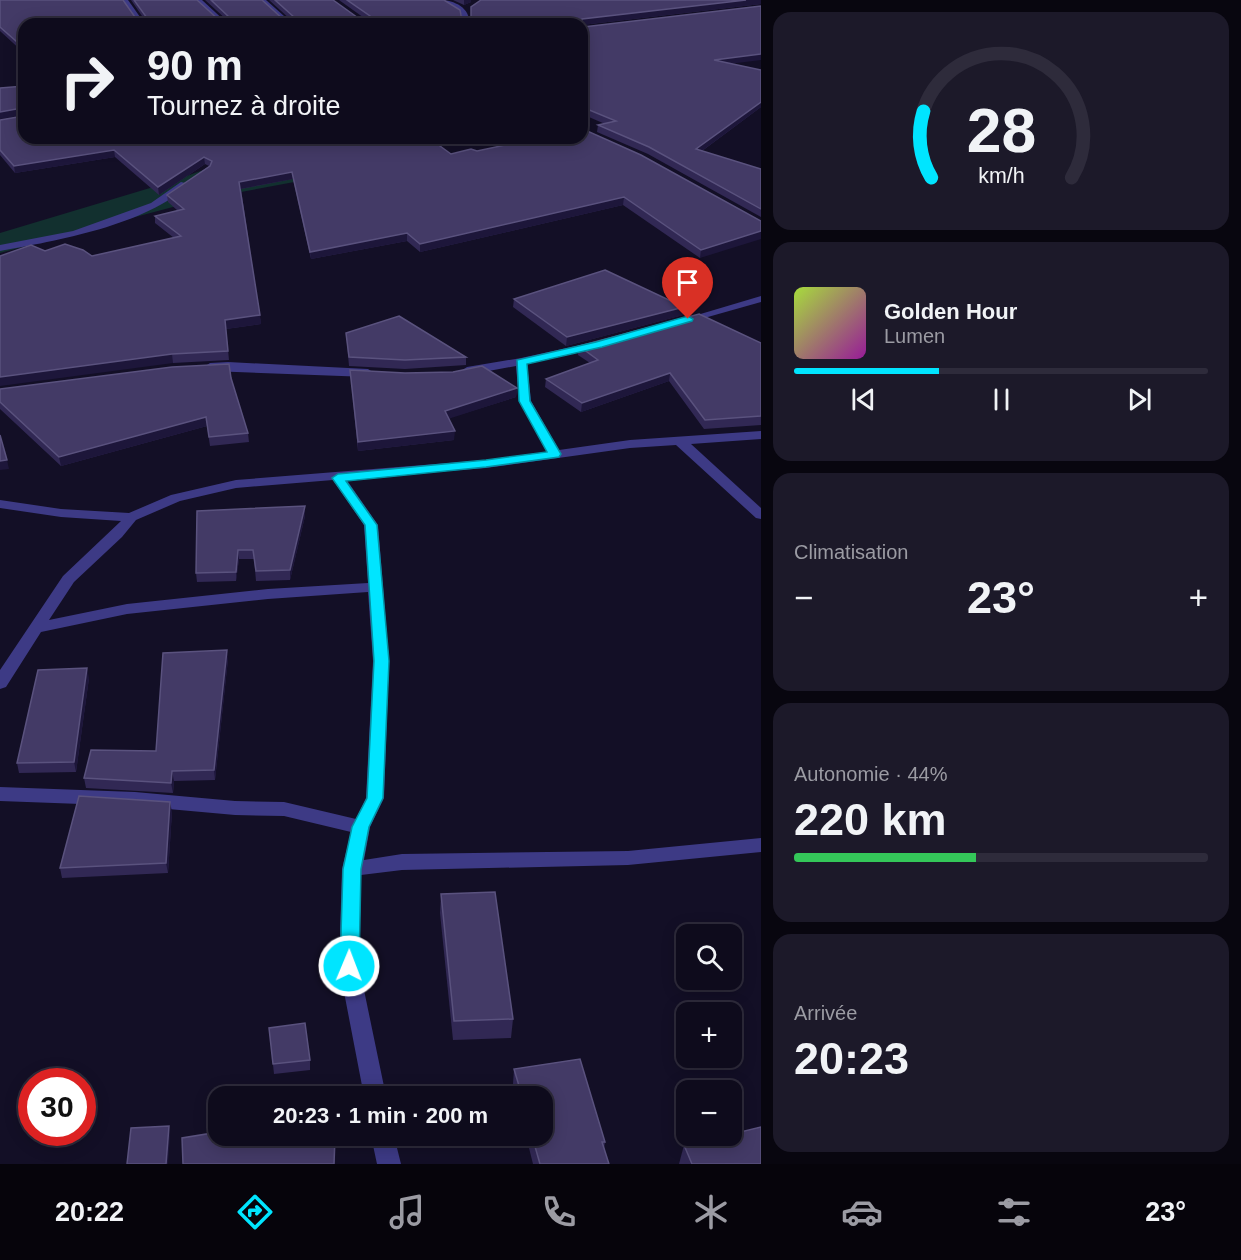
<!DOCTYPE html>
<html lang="fr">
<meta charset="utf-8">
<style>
:root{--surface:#0e0b1c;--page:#1c1929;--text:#f1f3f6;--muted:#9b9ba3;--line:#2e2b3b;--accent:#00e5ff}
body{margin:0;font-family:Helvetica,sans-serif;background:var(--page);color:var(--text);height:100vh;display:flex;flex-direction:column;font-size:22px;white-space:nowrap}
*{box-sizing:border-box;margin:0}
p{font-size:20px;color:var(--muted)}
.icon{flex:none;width:33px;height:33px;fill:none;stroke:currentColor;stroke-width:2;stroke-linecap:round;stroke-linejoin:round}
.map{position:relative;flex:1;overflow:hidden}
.sheet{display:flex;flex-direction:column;gap:12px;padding:12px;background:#08060f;width:480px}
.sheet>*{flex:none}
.banner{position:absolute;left:18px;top:18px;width:570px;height:126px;border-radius:18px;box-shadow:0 3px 15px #0003,0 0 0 2px var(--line);background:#0e0b1c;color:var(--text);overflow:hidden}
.buttons{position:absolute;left:676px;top:924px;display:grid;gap:12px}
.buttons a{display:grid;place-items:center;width:66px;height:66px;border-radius:12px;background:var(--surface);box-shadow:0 3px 15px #0003,0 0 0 2px var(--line);font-size:30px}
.speed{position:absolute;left:18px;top:1068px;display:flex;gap:12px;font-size:30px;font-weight:700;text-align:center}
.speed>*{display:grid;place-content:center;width:78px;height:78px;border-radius:50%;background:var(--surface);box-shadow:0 3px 15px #0003,0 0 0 2px var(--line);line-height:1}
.speed .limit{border:9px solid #d22;background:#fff;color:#111}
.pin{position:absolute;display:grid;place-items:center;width:51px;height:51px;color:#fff;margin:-62px -26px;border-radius:50% 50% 50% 0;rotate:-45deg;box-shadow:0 0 6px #0007}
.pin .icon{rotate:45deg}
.me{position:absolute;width:66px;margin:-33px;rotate:1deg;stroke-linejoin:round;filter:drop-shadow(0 0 4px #0008)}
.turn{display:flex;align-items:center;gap:21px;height:126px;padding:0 30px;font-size:27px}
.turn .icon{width:78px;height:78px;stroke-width:2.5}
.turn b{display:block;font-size:42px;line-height:51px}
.big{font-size:45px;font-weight:600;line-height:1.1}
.sheet .tile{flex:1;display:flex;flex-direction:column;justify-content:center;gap:9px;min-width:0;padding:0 21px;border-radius:18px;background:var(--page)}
.sheet .dial{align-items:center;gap:0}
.dial svg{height:156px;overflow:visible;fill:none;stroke:var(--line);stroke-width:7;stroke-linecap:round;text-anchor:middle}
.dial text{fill:var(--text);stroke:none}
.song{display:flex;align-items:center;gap:18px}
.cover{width:72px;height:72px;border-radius:9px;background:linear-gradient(135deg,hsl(80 70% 55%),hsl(300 70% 35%))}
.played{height:6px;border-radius:3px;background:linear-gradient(90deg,var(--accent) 35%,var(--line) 35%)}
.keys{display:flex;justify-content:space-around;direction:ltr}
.heat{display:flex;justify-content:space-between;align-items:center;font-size:33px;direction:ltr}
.charge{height:9px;border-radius:4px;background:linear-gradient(90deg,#34c759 44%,var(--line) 0)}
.trip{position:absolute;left:208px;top:1086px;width:345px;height:60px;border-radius:18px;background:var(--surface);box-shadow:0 3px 15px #0003,0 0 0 2px var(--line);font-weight:600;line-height:60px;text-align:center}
.menu{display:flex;height:96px;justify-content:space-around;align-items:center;background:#06040b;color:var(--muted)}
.menu .icon{width:42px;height:42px}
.menu .current{color:var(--accent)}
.menu b{font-size:27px;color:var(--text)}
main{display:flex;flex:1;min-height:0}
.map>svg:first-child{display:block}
.green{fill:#12302f}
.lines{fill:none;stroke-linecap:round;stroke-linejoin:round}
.minor{fill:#3d3a85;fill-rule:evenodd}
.wall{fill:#312854}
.shaded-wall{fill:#1d163a}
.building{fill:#433a66;stroke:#5a527e;stroke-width:1.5}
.route{fill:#00e5ff;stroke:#0095a6;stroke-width:1.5}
</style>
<main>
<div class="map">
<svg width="761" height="1164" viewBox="0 0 761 1164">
<rect width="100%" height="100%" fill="#130f26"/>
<!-- green -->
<polygon class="green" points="206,169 332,175 203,199 0,253 0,233 170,182"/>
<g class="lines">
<!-- minor -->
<g class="minor">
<polygon points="122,0 128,0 145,24 139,24"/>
<polygon points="195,0 202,0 228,24 221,24"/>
<polygon points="259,0 266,0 293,24 286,24"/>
<path d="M440,0C454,0 471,8 469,24H463C465,9 450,8 440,0Z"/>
<polygon points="761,6 761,10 642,23 639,21"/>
<path d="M181,182L189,184C148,225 55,241 0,251V245L73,231L151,203Z"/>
<polygon points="761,296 761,302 683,324 677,321"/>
<path d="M599,341L605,344L603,346L527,364L531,401L559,450L630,440L761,431V439L691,444L761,508V519L756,518L676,445L630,448L486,468L346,479L378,525L389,661L384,798L370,827L364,860L402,854L628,851L761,838V852L628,865L402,870L361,875L359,966L386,1096H364L339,966L342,869L351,832L284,816L235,815L135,806L0,801V787L135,792L235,801L284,802L356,819L366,798L373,661L368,592L268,599L127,614L41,632L6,687L0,689V670L63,576L121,521L61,517L0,508V500L61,509L129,513L171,495L236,480L486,460L547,452L519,401L516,366L467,375L461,371L467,367L521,358ZM333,480L364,525L368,583L268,589L127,604L49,620L74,582L122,537L136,520L180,501L236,488Z"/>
<polygon points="228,362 368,369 374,373 368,377 210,371 204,367 210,363"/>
<polygon points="371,1136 394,1136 401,1164 377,1164"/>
</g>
</g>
<!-- wall -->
<g class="wall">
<polygon points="0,0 137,20 144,19 131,0 197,0 219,20 227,20 205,0 262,0 284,20 291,20 269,0 333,0 361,20 367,20 339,0 444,0 462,20 471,20 761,0 761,4 582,25 24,24 24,53 0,31"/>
<polygon points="453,0 471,0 471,2 464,5"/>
<polygon points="582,27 731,64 761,107 702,151 761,169 761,217 648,154 597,132 598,125 605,124 582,114"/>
<polygon points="0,120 451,154 477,151 761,221 700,258 623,205 420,252 407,241 311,259 293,179 241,189 261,324 226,329 229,360 173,363 45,251 92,256 174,238 155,223 155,216 178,211 168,202 167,195 209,166 205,164 159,195 115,157 15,173 0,155"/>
<polygon points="514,299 683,315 566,346 513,307"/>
<polygon points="346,333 466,357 466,365 405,369 349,366"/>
<polygon points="761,343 761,425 704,429 669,381 581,412 545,387 546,379 590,363 578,355 579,346"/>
<polygon points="350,370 517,388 516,397 449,418 454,440 358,451"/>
<polygon points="231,378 248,433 249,442 210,446 207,426 61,466 0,409 0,389"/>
<polygon points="197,511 305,516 290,580 256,581 254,559 239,559 236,581 197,582 196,573"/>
<polygon points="228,659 215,780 174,781 173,793 86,788 84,778 156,751"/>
<polygon points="89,678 76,772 19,773 17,763"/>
<polygon points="172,812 168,873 62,878 60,868"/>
<polygon points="441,894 513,1019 511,1038 453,1040 440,913"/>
<polygon points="269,1028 310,1060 310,1070 274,1074"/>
<polygon points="514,1069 605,1142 604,1149 609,1164 533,1164 526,1136 543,1136 543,1096 516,1096 513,1084"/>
<polygon points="684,1145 761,1164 679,1164"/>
</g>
<!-- shaded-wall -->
<g class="shaded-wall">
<polygon points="464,0 471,0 471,2 464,5"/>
<polygon points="746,0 761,0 761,4 582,25 581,24 582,19"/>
<polygon points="761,54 761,60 713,66 714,60"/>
<polygon points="761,102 761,107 695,156 696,149"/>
<polygon points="22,108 24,115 0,119 0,112"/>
<polygon points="114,150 115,157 15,173 14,166"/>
<polygon points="204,157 205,164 159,195 158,187"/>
<polygon points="292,172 293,179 240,189 239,182"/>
<polygon points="624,197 623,205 420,252 420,244"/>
<polygon points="761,231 761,239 700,258 701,250"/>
<polygon points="407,233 407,241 311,259 310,252"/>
<polygon points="684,307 683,315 566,346 567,337"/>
<polygon points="260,315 261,324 226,329 225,320"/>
<polygon points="172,354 173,363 0,386 0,377"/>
<polygon points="670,373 669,381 581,412 582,403"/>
<polygon points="517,388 516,397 445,420 445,411"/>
<polygon points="206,417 207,426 61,466 59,457"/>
<polygon points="455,431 454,440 358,451 358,442"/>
<polygon points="7,460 9,469 0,470 0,461"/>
<polygon points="305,506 305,516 290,580 290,570"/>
<polygon points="238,550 239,559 236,581 236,572"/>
<polygon points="227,650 228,659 215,780 214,770"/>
<polygon points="87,668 89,678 76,772 74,762"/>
<polygon points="172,771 174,781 173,793 171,783"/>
<polygon points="170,802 172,812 168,873 166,863"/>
<polygon points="169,1126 170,1136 168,1164 166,1164"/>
<polygon points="335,1136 336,1136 335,1164 334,1164"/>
</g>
<!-- building -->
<g class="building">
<polygon points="0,0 123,0 137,20 147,18 134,0 197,0 219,20 228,20 230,18 211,0 262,0 284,20 293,20 295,18 275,0 333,0 361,20 371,20 370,16 347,0 444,0 460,10 462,20 471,20 471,7 481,0 746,0 582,19 581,24 24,24 24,48 0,27"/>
<polygon points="761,6 761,54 714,60 761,70 761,102 696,149 761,169 761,209 649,147 598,125 616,121 582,107 582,27 583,27"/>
<polygon points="24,86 24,109 22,108 0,112 0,88"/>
<polygon points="24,116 24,138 429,138 451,154 471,149 477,151 539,138 582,138 583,129 641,155 761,221 761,231 701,250 624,197 420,244 407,233 310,252 292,172 239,182 260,315 225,320 228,351 172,354 0,377 0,256 31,245 45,251 65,244 83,250 92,256 181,236 155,216 184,209 167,195 210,166 212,161 204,157 158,187 114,150 14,166 0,150 0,120"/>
<polygon points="605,270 684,307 567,337 514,299"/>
<polygon points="699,314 761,343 761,416 705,420 670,373 582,403 546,379 598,360 579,346"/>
<polygon points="399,316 466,357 405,360 349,357 346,333"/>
<polygon points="229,364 231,378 248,433 209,437 206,417 59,457 0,402 0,389 172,367"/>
<polygon points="482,366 517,388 445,411 455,431 358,442 350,370 405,373 453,372"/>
<polygon points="0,435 7,460 0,461"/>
<polygon points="305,506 290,570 256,571 253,550 238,550 236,572 196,573 197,511"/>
<polygon points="227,650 214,770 172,771 171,783 84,778 91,750 156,751 163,653"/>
<polygon points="87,668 74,762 17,763 38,670"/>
<polygon points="79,796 170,802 166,863 60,868"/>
<polygon points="495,892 513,1019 454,1021 441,894"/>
<polygon points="305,1023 310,1060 273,1064 269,1028"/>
<polygon points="580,1059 605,1142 602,1142 609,1164 540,1164 532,1136 543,1136 543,1096 522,1096 514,1069"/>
<polygon points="169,1126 166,1164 127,1164 131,1128"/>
<polygon points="761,1127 761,1164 692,1164 684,1145 725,1136 732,1136 732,1134"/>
<polygon points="219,1132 219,1136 335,1136 334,1164 183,1164 182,1138"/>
</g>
<!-- route -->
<polygon class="route" points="688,316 693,319 692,321 602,347 527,364 530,401 561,454 559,457 486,467 346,481 377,525 389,661 383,798 369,827 361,869 359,966 356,972 349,974 343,972 340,966 343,869 352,827 367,798 374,661 365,525 332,478 338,474 486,460 547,452 519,401 517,360 596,342"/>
</svg>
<div class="buttons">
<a><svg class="icon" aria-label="search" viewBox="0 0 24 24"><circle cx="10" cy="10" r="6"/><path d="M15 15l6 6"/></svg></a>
<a>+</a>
<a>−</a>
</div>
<div class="speed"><div class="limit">30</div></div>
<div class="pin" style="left:688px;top:319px;background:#d93025"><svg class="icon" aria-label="arrive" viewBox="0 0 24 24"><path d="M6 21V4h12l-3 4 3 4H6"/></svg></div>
<svg class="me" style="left:349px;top:966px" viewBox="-20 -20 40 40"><circle r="17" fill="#00e5ff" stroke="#fff" stroke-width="3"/><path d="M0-11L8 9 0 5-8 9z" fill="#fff"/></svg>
<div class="trip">20:23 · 1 min · 200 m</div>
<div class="banner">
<div class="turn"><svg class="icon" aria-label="right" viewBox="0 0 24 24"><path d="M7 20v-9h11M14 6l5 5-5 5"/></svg><div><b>90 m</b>Tournez à droite</div></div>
</div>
</div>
<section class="sheet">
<div class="tile dial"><svg viewBox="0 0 100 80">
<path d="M14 69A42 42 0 1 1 86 69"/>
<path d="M14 69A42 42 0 0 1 10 35" stroke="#00e5ff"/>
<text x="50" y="56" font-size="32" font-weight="700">28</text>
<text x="50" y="72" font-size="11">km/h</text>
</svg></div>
<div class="tile">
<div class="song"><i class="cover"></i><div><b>Golden Hour</b><p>Lumen</p></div></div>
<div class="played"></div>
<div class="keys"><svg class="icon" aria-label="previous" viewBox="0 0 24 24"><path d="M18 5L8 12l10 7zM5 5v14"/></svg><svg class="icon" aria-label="pause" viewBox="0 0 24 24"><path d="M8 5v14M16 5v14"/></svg><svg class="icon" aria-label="next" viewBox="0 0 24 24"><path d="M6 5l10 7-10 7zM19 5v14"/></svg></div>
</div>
<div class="tile"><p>Climatisation</p>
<div class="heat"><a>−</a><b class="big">23°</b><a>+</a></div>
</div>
<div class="tile"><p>Autonomie · 44%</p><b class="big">220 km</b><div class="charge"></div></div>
<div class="tile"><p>Arrivée</p><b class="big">20:23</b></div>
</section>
</main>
<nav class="menu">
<b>20:22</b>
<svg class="icon current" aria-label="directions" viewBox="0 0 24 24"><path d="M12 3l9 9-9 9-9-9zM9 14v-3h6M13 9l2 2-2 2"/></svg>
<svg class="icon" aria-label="music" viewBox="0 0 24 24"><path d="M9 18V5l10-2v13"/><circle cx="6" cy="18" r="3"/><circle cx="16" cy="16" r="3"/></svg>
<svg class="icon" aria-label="phone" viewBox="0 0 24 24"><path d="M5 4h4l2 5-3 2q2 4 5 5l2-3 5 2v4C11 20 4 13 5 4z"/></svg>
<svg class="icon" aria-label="climate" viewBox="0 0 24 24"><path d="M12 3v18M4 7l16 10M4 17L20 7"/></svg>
<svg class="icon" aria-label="car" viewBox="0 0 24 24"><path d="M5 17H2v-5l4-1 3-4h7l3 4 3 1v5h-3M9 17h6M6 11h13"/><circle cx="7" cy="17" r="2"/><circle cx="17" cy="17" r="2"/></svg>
<svg class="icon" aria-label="filters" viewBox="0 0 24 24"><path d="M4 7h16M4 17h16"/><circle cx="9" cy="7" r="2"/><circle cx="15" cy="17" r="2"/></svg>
<b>23°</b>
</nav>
